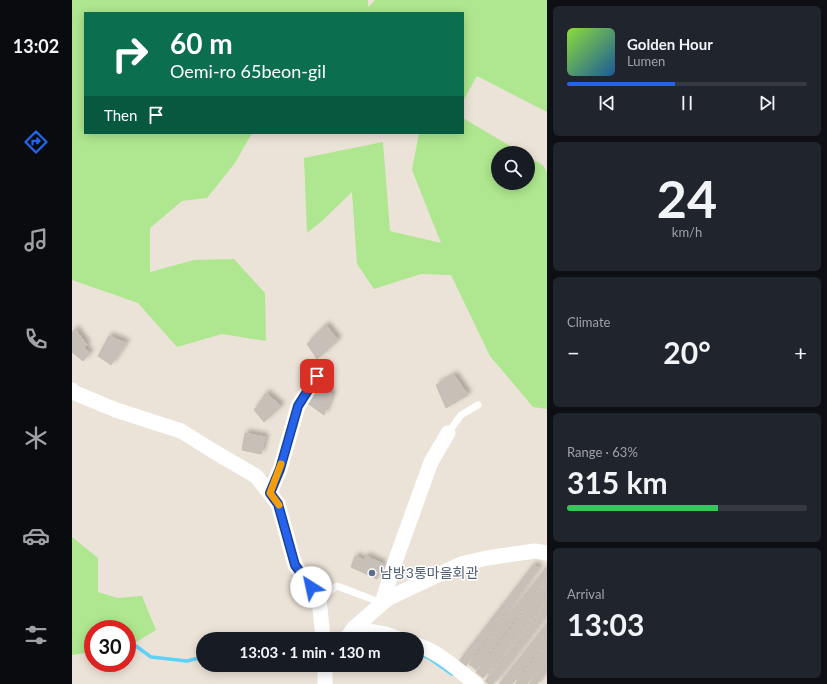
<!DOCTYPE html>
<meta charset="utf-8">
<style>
:root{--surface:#171b24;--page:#20242c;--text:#f1f3f6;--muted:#9ea1a6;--line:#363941;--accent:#2563eb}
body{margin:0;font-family:Lato,"Noto Sans KR",sans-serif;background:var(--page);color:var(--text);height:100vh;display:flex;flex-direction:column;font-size:15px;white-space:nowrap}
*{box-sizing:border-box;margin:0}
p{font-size:13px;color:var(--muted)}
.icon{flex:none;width:22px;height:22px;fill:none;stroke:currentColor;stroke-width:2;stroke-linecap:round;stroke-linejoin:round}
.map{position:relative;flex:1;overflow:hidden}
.side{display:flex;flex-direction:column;gap:6px;padding:6px;background:#0d0f14;width:280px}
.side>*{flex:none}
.guide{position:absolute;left:12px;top:12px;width:380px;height:122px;border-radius:0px;box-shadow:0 2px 10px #0003;background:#0b6e4f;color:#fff;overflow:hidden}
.tools{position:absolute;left:419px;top:146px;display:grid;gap:8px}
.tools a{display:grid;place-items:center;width:44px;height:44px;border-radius:50%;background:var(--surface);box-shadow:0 2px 10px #0003;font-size:20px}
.speed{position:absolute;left:12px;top:620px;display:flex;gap:8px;font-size:20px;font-weight:700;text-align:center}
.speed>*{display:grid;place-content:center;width:52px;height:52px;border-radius:50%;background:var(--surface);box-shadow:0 2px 10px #0003;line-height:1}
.speed .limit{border:6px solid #d22;background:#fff;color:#111}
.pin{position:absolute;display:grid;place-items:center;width:34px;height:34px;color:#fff;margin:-17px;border-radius:8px;box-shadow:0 2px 6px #0006}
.me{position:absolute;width:44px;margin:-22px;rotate:325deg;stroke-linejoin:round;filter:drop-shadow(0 0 3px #0008)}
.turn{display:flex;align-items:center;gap:14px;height:84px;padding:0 20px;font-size:18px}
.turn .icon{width:52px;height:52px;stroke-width:2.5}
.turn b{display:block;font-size:28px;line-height:34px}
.then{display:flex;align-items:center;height:38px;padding:0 20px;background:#0003;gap:8px;font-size:15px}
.big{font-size:30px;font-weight:700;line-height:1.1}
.side .widget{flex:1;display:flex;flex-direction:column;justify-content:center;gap:6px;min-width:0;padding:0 14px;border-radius:6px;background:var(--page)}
.side .dial{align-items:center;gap:0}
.dial b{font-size:52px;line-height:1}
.song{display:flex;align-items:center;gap:12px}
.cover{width:48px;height:48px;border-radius:6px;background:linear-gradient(135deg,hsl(90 70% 55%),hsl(210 70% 35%))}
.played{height:4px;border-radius:2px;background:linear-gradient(90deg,var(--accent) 45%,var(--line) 45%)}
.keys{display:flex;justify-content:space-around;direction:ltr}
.heat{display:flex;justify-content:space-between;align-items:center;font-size:22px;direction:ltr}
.charge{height:6px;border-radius:3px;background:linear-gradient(90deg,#34c759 63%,var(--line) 0)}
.trip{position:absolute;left:124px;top:632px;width:228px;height:40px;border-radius:20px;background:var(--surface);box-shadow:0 2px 10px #0003;font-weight:700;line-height:40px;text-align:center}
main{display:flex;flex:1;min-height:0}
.menu{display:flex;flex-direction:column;width:72px;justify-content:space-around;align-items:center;background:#090b0e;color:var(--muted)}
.menu .icon{width:28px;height:28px}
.menu .active{color:var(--accent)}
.menu b{font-size:18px;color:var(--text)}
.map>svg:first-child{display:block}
.green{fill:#aee78f}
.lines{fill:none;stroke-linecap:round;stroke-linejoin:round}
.stream{stroke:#61d1f7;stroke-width:3.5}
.building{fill:#c7c0b8;stroke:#c7bfb2;filter:url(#shadow)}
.lane{stroke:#fff;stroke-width:7}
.street{stroke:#fff;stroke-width:15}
.route-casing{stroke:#184099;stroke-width:10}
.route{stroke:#2563eb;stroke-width:7}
.slow{stroke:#f59e0b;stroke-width:7}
.service-dot{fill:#5c6f8a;stroke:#fff;stroke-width:1.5}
.labels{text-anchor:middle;stroke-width:3;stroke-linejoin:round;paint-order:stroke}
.service-label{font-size:14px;fill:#4e5e75;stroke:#fff;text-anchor:start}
</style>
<main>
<nav class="menu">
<b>13:02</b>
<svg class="icon active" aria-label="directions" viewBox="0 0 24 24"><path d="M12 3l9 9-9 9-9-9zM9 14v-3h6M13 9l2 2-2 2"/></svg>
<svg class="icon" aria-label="music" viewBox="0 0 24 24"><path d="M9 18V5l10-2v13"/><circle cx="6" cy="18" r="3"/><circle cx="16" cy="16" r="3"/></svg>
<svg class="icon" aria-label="phone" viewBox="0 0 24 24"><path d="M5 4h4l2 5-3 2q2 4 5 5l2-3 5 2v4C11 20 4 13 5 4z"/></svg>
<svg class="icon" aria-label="climate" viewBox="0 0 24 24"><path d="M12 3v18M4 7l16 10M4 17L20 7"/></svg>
<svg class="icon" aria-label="car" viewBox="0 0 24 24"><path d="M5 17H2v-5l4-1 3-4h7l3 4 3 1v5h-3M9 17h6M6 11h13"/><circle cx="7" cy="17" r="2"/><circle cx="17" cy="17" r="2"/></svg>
<svg class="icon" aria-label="filters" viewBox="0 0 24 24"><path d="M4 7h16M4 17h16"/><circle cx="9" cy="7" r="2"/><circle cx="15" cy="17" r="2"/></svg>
</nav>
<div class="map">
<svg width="475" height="684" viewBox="0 0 475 684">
<defs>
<filter id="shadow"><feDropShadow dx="3.5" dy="-3.5" stdDeviation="2" flood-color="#0004"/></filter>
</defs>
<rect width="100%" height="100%" fill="#ece3d8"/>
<!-- green -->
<g class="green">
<polygon points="0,0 296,0 296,7 303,0 475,0 475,112 405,76 391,101 391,13 13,13 13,133 180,133 163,163 135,198 110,201 78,228 78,272 122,260 162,259 193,293 194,341 150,334 105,347 66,303 0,280"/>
<polygon points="391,118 450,153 426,153 426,183 456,183 456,157 471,165 475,172 475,409 461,407 418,356 379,275 349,274 302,289 285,264 280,192 250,221 235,233 232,158 311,142 318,231 369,243 340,170 347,133 391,133"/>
<polygon points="0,537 26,558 26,592 46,598 70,596 84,630 58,646 55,646 55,629 21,629 21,652 0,655"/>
</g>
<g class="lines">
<!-- stream -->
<g class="stream">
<polyline points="255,638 265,639"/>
<polyline points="57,641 79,657 115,661 131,657"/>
<polyline points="345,653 357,658 380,674"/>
</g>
</g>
<!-- building -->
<g class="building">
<polygon points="254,325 266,340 245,359 235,344"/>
<polygon points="3,329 15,345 12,348 18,353 11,361 0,352 0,333"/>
<polygon points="37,336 54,343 39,365 26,356"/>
<polygon points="382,375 396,395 374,408 364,385"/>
<polygon points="245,387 260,394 252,415 234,402"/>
<polygon points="194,393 209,406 192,422 182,410"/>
<polygon points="173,433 193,437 189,454 170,450"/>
<polygon points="283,556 292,560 294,556 311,564 305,579 279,567"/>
<polygon points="461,565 467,568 393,667 387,661"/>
<polygon points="474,568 475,568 475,577 404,670 397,664"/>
<polygon points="475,583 475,598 411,678 404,672"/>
<polygon points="475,603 475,615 421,684 417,684 413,681"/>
<polygon points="475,623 475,638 440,684 427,684"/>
<polygon points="475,643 475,658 455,684 443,684"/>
<polygon points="475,660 475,670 465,684 457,684"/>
</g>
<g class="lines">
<!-- lane -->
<g class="lane">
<polyline points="376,433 389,415 406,405"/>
<polyline points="247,598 265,586 310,603"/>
</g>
<!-- street -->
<g class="street">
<polyline points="0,390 3,393 44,410 109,431 141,451 184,476 206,504 223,565 247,598 251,639"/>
<polyline points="198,493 208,469 226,406 245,376"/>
<polyline points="310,603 324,559 359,462 376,433"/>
<polyline points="282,628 314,634 327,639"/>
<polyline points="274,639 282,628 315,599 389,564 415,558 463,551 475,553"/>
<path d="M345,645C367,652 386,670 404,684"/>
<polyline points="253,665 253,684"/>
</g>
</g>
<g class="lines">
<defs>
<polyline id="route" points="239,587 223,565 206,504 198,493 208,469 226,406 245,376"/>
</defs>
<!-- route casing -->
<use href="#route" class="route-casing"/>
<!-- route -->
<use href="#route" class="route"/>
<!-- slow -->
<polyline class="slow" points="207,505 198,493 209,464"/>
</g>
<!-- markers -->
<circle class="service-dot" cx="300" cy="573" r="4"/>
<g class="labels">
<!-- service labels -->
<g class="service-label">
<text x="308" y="578">남방3통마을회관</text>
</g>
</g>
</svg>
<div class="tools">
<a><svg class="icon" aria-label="search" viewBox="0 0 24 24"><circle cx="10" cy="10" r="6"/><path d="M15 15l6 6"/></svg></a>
</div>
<div class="speed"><div class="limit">30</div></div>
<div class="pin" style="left:245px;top:376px;background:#d93025"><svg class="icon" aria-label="arrive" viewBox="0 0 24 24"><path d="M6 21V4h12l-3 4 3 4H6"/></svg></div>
<svg class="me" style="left:239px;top:587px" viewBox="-20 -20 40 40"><circle r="19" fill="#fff"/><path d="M0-13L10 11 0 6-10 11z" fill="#2563eb"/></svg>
<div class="trip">13:03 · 1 min · 130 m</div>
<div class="guide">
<div class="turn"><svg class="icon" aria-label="right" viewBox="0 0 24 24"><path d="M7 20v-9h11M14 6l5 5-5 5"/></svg><div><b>60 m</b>Oemi-ro 65beon-gil</div></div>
<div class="then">Then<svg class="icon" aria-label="arrive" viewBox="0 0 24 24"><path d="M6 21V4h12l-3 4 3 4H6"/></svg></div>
</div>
</div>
<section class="side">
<div class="widget">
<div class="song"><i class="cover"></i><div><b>Golden Hour</b><p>Lumen</p></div></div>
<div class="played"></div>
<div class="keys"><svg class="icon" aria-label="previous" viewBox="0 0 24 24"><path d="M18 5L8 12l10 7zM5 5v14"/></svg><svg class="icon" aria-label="pause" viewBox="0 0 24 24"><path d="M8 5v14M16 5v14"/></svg><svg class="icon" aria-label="next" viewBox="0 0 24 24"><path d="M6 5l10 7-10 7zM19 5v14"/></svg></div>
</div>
<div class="widget dial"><b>24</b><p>km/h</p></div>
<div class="widget"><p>Climate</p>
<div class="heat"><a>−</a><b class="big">20°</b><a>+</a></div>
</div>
<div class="widget"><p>Range · 63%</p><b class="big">315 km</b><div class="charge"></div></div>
<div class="widget"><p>Arrival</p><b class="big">13:03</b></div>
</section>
</main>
